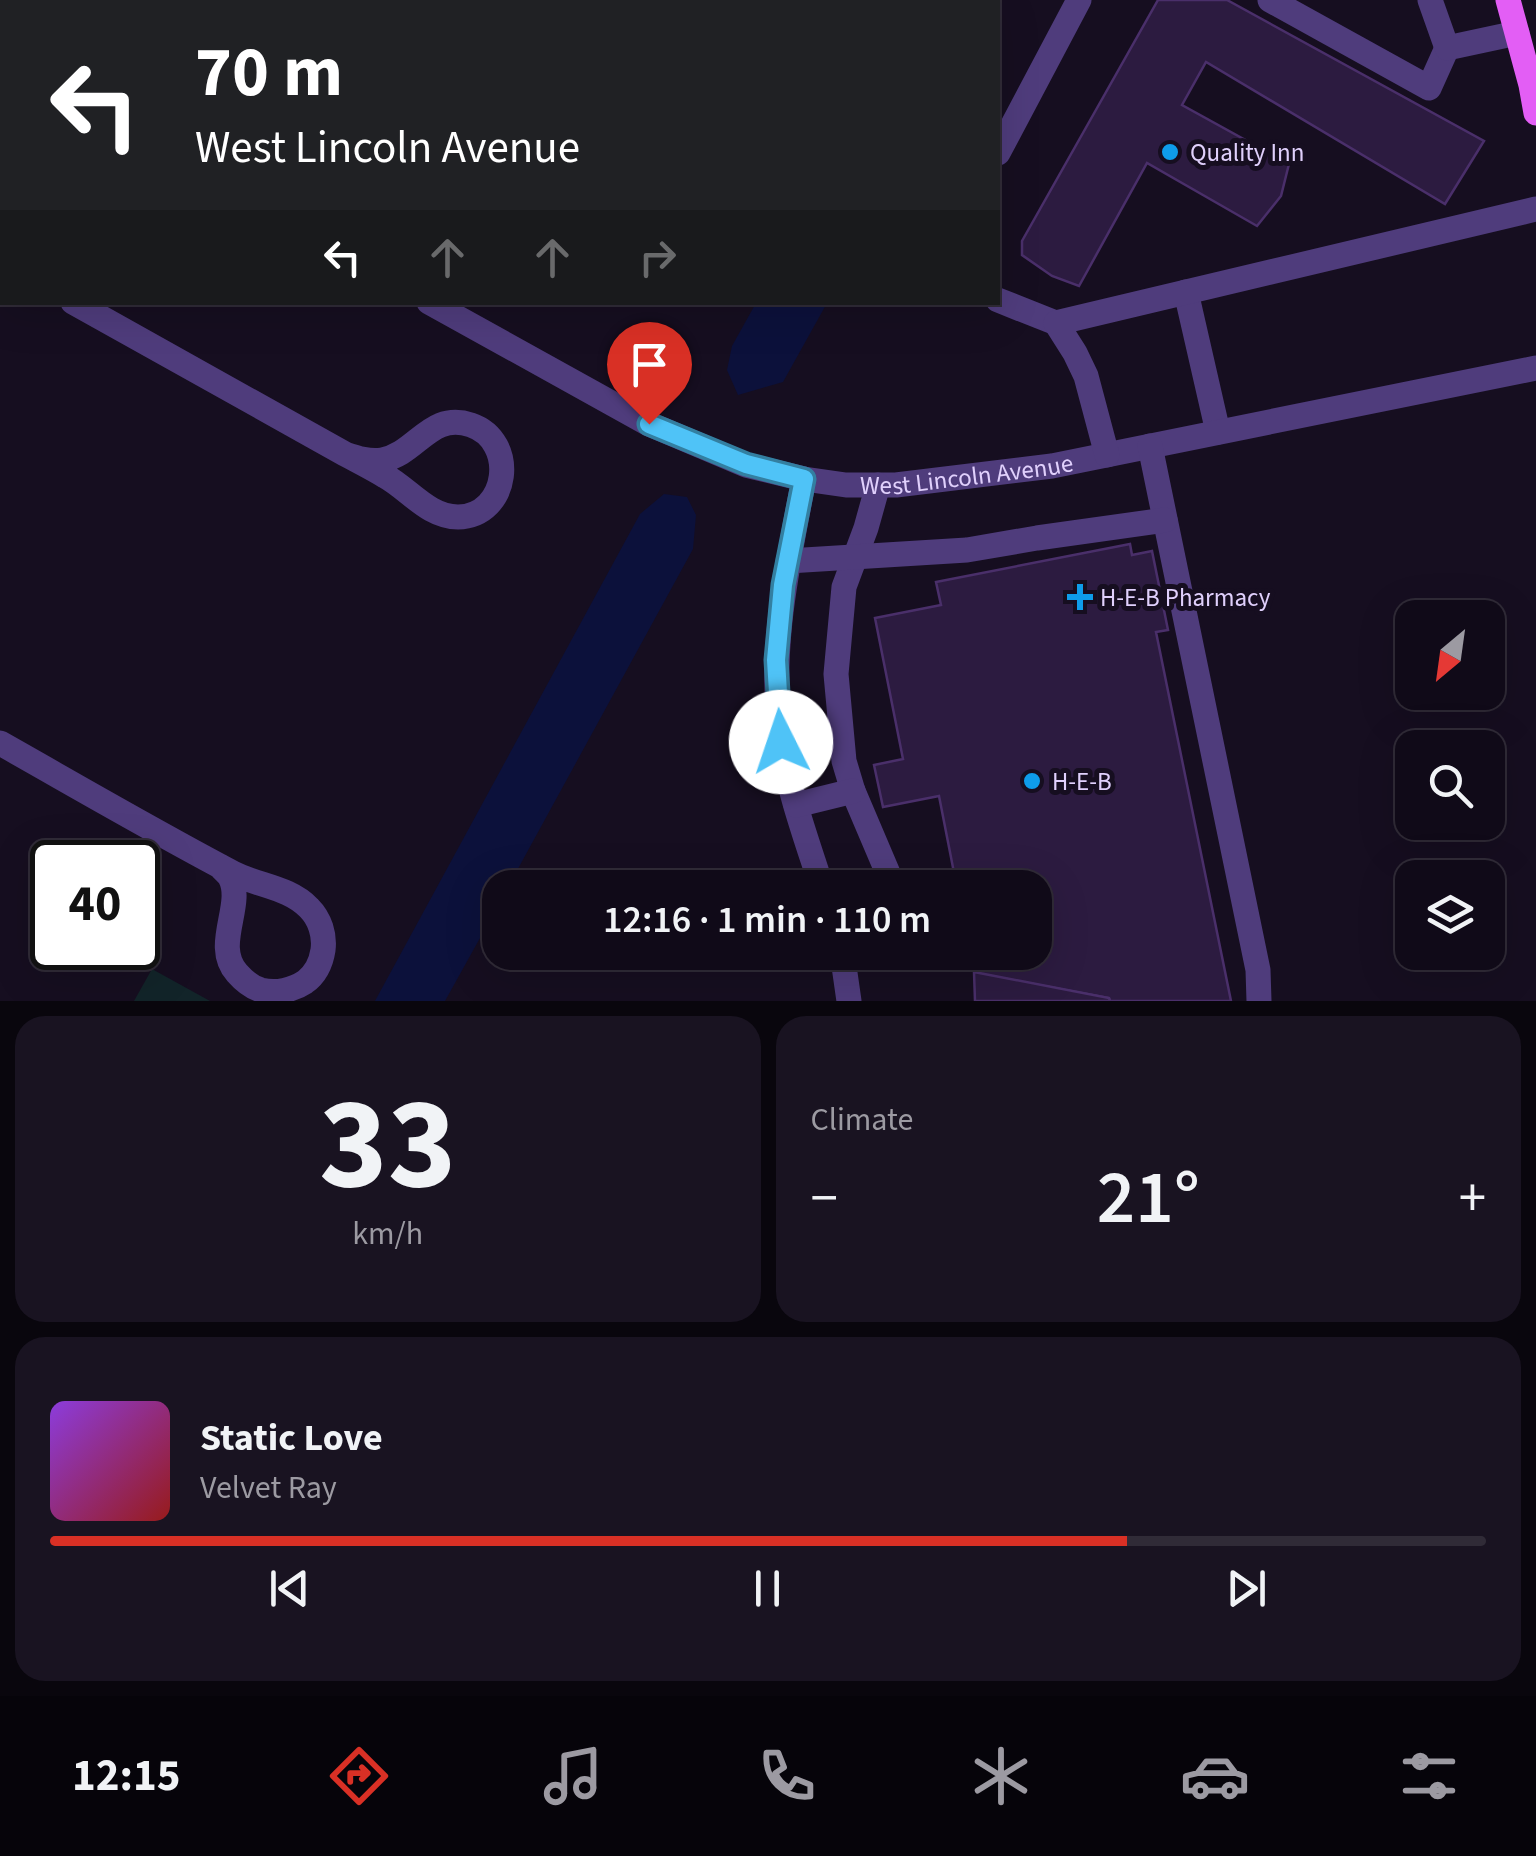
<!DOCTYPE html>
<meta charset="utf-8">
<style>
:root{--surface:#100a18;--page:#191321;--text:#f1f3f6;--muted:#9c9aa2;--line:#302b37;--accent:#d93025}
body{margin:0;font-family:"Source Sans 3",sans-serif;background:var(--page);color:var(--text);height:100vh;display:flex;flex-direction:column;font-size:38px;white-space:nowrap}
*{box-sizing:border-box;margin:0}
p{font-size:32px;color:var(--muted)}
.icon{flex:none;width:55px;height:55px;fill:none;stroke:currentColor;stroke-width:2;stroke-linecap:round;stroke-linejoin:round}
.map{position:relative;height:1001px;overflow:hidden}
.side{display:flex;flex-direction:column;gap:15px;padding:15px;background:#09060d;flex:1}
.side>*{flex:none}
.hud{position:absolute;left:0px;top:0px;width:1000px;height:305px;box-shadow:0 10px 40px #0002,0 0 0 2px var(--line);background:#202124;color:#fff;overflow:hidden}
.needle{width:65px;rotate:209deg}
.buttons{position:absolute;left:1395px;top:600px;display:grid;gap:20px}
.buttons a{display:grid;place-items:center;width:110px;height:110px;border-radius:20px;background:var(--surface);box-shadow:0 10px 40px #0002,0 0 0 2px var(--line);font-size:50px}
.speed{position:absolute;left:30px;top:840px;display:flex;gap:20px;font-size:50px;font-weight:700;text-align:center}
.speed>*{display:grid;place-content:center;width:130px;height:130px;border-radius:50%;background:var(--surface);box-shadow:0 10px 40px #0002,0 0 0 2px var(--line);line-height:1}
.speed .limit{border:5px solid #111;border-radius:15px;background:#fff;color:#111}
.pin{position:absolute;display:grid;place-items:center;width:85px;height:85px;color:#fff;margin:-102px -42px;border-radius:50% 50% 50% 0;rotate:-45deg;box-shadow:0 0 10px #0007}
.pin .icon{rotate:45deg}
.me{position:absolute;width:110px;margin:-55px;rotate:356deg;stroke-linejoin:round;filter:drop-shadow(0 0 8px #0008)}
.turn{display:flex;align-items:center;gap:35px;height:210px;padding:0 30px;font-size:45px}
.turn .icon{width:130px;height:130px;stroke-width:2.5}
.turn b{display:block;font-size:70px;line-height:85px}
.lanes{display:flex;align-items:center;height:95px;padding:0 30px;background:#0003;justify-content:center;gap:50px;direction:ltr}
.lanes .off{opacity:.35}
.big{font-size:75px;font-weight:600;line-height:1.1}
.side .widget{flex:1;display:flex;flex-direction:column;justify-content:center;gap:15px;min-width:0;padding:0 35px;border-radius:30px;background:var(--page)}
.side .dial{align-items:center;gap:0}
.dial b{font-size:130px;line-height:1}
.song{display:flex;align-items:center;gap:30px}
.cover{width:120px;height:120px;border-radius:15px;background:linear-gradient(135deg,hsl(270 70% 55%),hsl(0 70% 35%))}
.played{height:10px;border-radius:5px;background:linear-gradient(90deg,var(--accent) 75%,var(--line) 75%)}
.keys{display:flex;justify-content:space-around;direction:ltr}
.heat{display:flex;justify-content:space-between;align-items:center;font-size:55px;direction:ltr}
.side .tiles{flex:1;display:grid;gap:15px;grid-template-columns:1fr 1fr}
.widget:last-child{grid-column:span 2}
.trip{position:absolute;left:482px;top:870px;width:570px;height:100px;border-radius:30px;background:var(--surface);box-shadow:0 10px 40px #0002,0 0 0 2px var(--line);font-weight:600;line-height:100px;text-align:center}
.menu{display:flex;height:160px;justify-content:space-around;align-items:center;background:#06040a;color:var(--muted)}
.menu .icon{width:70px;height:70px}
.menu .current{color:var(--accent)}
.menu b{font-size:45px;color:var(--text)}
.map>svg:first-child{display:block}
.green{fill:#122429}
.water{fill:#0c113b}
.building{fill:#2c1b40;stroke:#4a2f6a;stroke-width:2.5}
.lines{fill:none;stroke-linecap:round;stroke-linejoin:round}
.minor{stroke:#4f3c7c;stroke-width:25}
.major{stroke:#e35ef5;stroke-width:25}
.route-casing{stroke:#337fa1;stroke-width:25}
.route{stroke:#4fc3f7;stroke-width:18}
.poi-dot{fill:#0e9cea;stroke:#160e20;stroke-width:4}
.labels{text-anchor:middle;stroke-width:10;stroke-linejoin:round;paint-order:stroke}
.poi-label{font-size:25px;fill:#e0d0fc;stroke:#160e20;text-anchor:start}
.street-label{font-size:25px;fill:#e0d0fc;stroke:#160e20}
</style>
<div class="map">
<svg width="1536" height="1001" viewBox="0 0 1536 1001">
<rect width="100%" height="100%" fill="#160e20"/>
<!-- green -->
<polygon class="green" points="152,969 210,1001 134,1001"/>
<!-- water -->
<g class="water">
<polygon points="756,303 827,303 783,382 738,395 727,370 732,346"/>
<polygon points="664,494 687,497 696,515 693,549 508,887 500,888 500,902 445,1001 375,1001 640,514"/>
</g>
<!-- building -->
<g class="building">
<polygon points="525,0 576,0 575,2 530,2"/>
<polygon points="1158,0 1227,0 1484,141 1445,204 1206,62 1182,105 1289,164 1281,196 1257,226 1147,163 1079,286 1052,276 1022,255 1022,241"/>
<polygon points="1130,544 1132,555 1152,551 1168,630 1156,632 1231,1001 1110,1001 1109,998 975,973 971,952 1035,952 1035,888 957,888 939,796 883,807 874,765 903,759 875,618 941,605 936,582"/>
<polygon points="974,972 1109,998 1110,1001 975,1001"/>
</g>
<g class="lines">
<!-- minor -->
<g class="minor">
<polyline points="13,0 17,2"/>
<polyline points="410,0 410,2"/>
<polyline points="1270,0 1429,88 1447,48"/>
<polyline points="1430,0 1447,48 1517,33"/>
<polyline points="75,2 77,0"/>
<polyline points="0,141 2,136"/>
<polyline points="998,153 1079,0"/>
<polyline points="0,262 2,263"/>
<polyline points="1186,292 1218,432"/>
<polyline points="998,300 1056,323"/>
<path d="M73,302L345,454C358,461 372,468 385,476C409,489 428,517 458,517C509,516 518,441 471,425C430,411 417,454 382,460C369,462 357,458 345,454"/>
<path id="s1" d="M429,302L649,424L746,465L804,479L846,485H896L1052,466L1536,368"/>
<polyline points="1150,446 1258,970 1259,1001"/>
<polyline points="1107,455 1086,376 1075,353 1056,323 1536,209"/>
<path d="M804,479C787,567 767,656 782,747C790,795 807,841 822,888"/>
<polyline points="878,485 866,528 844,587 836,674 844,761 853,791 890,878 891,888"/>
<polyline points="788,561 967,550 1037,538 1165,520"/>
<path d="M0,743C78,787 155,832 233,873C258,886 289,887 309,908C320,919 325,935 323,950C321,963 316,974 305,982C293,990 276,994 261,990C251,987 244,981 237,973C212,945 245,905 230,877C227,873 223,870 220,866"/>
<polyline points="796,805 853,791"/>
<polyline points="842,952 849,1001"/>
</g>
<!-- major -->
<polyline class="major" points="1508,0 1531,85 1536,113"/>
</g>
<g class="lines">
<defs>
<polyline id="route" points="649,424 746,464 804,479 783,585 776,660 781,742"/>
</defs>
<!-- route casing -->
<use href="#route" class="route-casing"/>
<!-- route -->
<use href="#route" class="route"/>
</g>
<!-- markers -->
<g class="poi-dot">
<circle cx="1170" cy="152" r="10"/>
<path d="M1075 582h10v10h10v10h-10v10h-10v-10h-10v-10h10z"/>
<circle cx="1032" cy="781" r="10"/>
</g>
<g class="labels">
<!-- poi labels -->
<g class="poi-label">
<text x="1190" y="161">Quality Inn</text>
<text x="1100" y="606">H-E-B Pharmacy</text>
<text x="1052" y="790">H-E-B</text>
</g>
<!-- street labels -->
<g class="street-label">
<text dy="9" stroke="none"><textPath href="#s1" startOffset="580">West Lincoln Avenue</textPath></text>
</g>
</g>
</svg>
<div class="buttons">
<a><svg class="needle" viewBox="-14 -14 28 28"><path d="M0-13l5 13h-10z" fill="#e53935"/><path d="M0 13l5-13h-10z" fill="#9c9aa2"/></svg></a>
<a><svg class="icon" aria-label="search" viewBox="0 0 24 24"><circle cx="10" cy="10" r="6"/><path d="M15 15l6 6"/></svg></a>
<a><svg class="icon" aria-label="layers" viewBox="0 0 24 24"><path d="M12 4l9 5-9 5-9-5zM3 14l9 5 9-5"/></svg></a>
</div>
<div class="speed"><div class="limit">40</div></div>
<div class="pin" style="left:649px;top:424px;background:#d93025"><svg class="icon" aria-label="arrive" viewBox="0 0 24 24"><path d="M6 21V4h12l-3 4 3 4H6"/></svg></div>
<svg class="me" style="left:781px;top:742px" viewBox="-20 -20 40 40"><circle r="19" fill="#fff"/><path d="M0-13L10 11 0 6-10 11z" fill="#4fc3f7"/></svg>
<div class="trip">12:16 · 1 min · 110 m</div>
<div class="hud">
<div class="turn"><svg class="icon" aria-label="left" viewBox="0 0 24 24"><path d="M17 20v-9H6M10 6l-5 5 5 5"/></svg><div><b>70 m</b>West Lincoln Avenue</div></div>
<div class="lanes"><svg class="icon" aria-label="left" viewBox="0 0 24 24"><path d="M17 20v-9H6M10 6l-5 5 5 5"/></svg><svg class="icon off" aria-label="ahead" viewBox="0 0 24 24"><path d="M12 20V5M6 11l6-6 6 6"/></svg><svg class="icon off" aria-label="ahead" viewBox="0 0 24 24"><path d="M12 20V5M6 11l6-6 6 6"/></svg><svg class="icon off" aria-label="right" viewBox="0 0 24 24"><path d="M7 20v-9h11M14 6l5 5-5 5"/></svg></div>
</div>
</div>
<section class="side">
<div class="tiles">
<div class="widget dial"><b>33</b><p>km/h</p></div>
<div class="widget"><p>Climate</p>
<div class="heat"><a>−</a><b class="big">21°</b><a>+</a></div>
</div>
<div class="widget">
<div class="song"><i class="cover"></i><div><b>Static Love</b><p>Velvet Ray</p></div></div>
<div class="played"></div>
<div class="keys"><svg class="icon" aria-label="previous" viewBox="0 0 24 24"><path d="M18 5L8 12l10 7zM5 5v14"/></svg><svg class="icon" aria-label="pause" viewBox="0 0 24 24"><path d="M8 5v14M16 5v14"/></svg><svg class="icon" aria-label="next" viewBox="0 0 24 24"><path d="M6 5l10 7-10 7zM19 5v14"/></svg></div>
</div>
</div>
</section>
<nav class="menu">
<b>12:15</b>
<svg class="icon current" aria-label="directions" viewBox="0 0 24 24"><path d="M12 3l9 9-9 9-9-9zM9 14v-3h6M13 9l2 2-2 2"/></svg>
<svg class="icon" aria-label="music" viewBox="0 0 24 24"><path d="M9 18V5l10-2v13"/><circle cx="6" cy="18" r="3"/><circle cx="16" cy="16" r="3"/></svg>
<svg class="icon" aria-label="phone" viewBox="0 0 24 24"><path d="M5 4h4l2 5-3 2q2 4 5 5l2-3 5 2v4C11 20 4 13 5 4z"/></svg>
<svg class="icon" aria-label="climate" viewBox="0 0 24 24"><path d="M12 3v18M4 7l16 10M4 17L20 7"/></svg>
<svg class="icon" aria-label="car" viewBox="0 0 24 24"><path d="M5 17H2v-5l4-1 3-4h7l3 4 3 1v5h-3M9 17h6M6 11h13"/><circle cx="7" cy="17" r="2"/><circle cx="17" cy="17" r="2"/></svg>
<svg class="icon" aria-label="filters" viewBox="0 0 24 24"><path d="M4 7h16M4 17h16"/><circle cx="9" cy="7" r="2"/><circle cx="15" cy="17" r="2"/></svg>
</nav>
